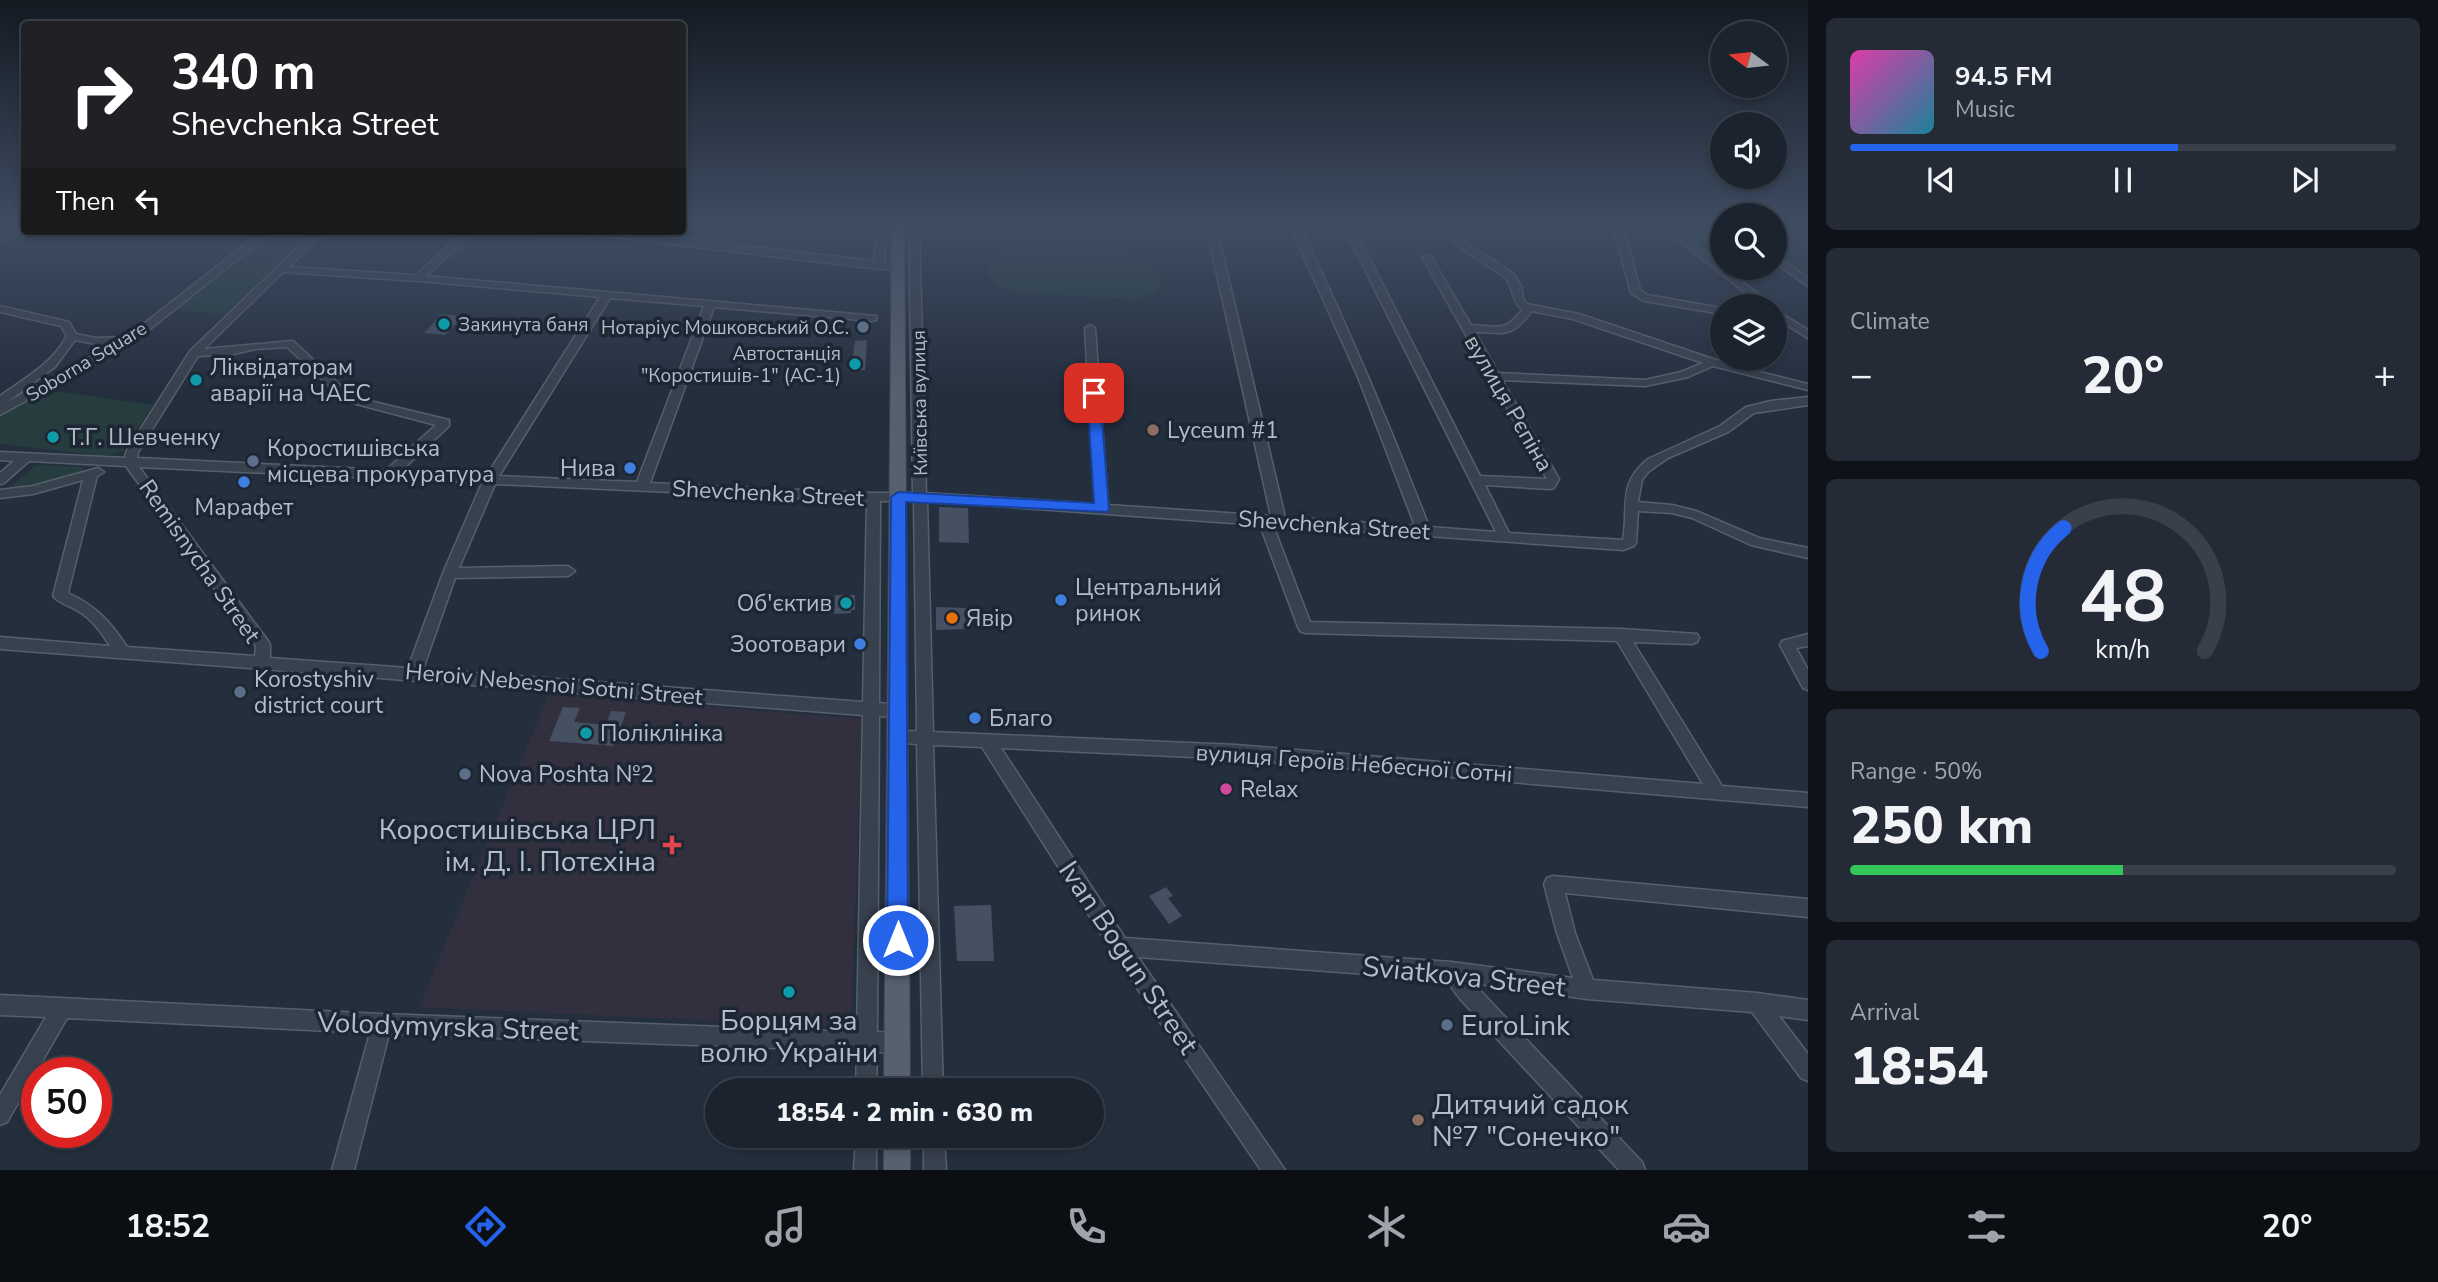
<!DOCTYPE html>
<meta charset="utf-8">
<style>
:root{--surface:#1b232e;--page:#242b36;--text:#f1f3f6;--muted:#a0a4aa;--line:#39404a;--accent:#2563eb}
body{margin:0;font-family:"Nunito Sans",sans-serif;background:var(--page);color:var(--text);height:100vh;display:flex;flex-direction:column;font-size:26px;white-space:nowrap}
*{box-sizing:border-box;margin:0}
p{font-size:23px;color:var(--muted)}
.icon{flex:none;width:38px;height:38px;fill:none;stroke:currentColor;stroke-width:2;stroke-linecap:round;stroke-linejoin:round}
.map{position:relative;flex:1;overflow:hidden}
.panel{display:flex;flex-direction:column;gap:18px;padding:18px;background:#0f1319;width:630px}
.panel>*{flex:none}
.banner{position:absolute;left:21px;top:21px;width:665px;height:214px;border-radius:7px;box-shadow:0 4px 10px #0003,0 0 0 2px var(--line);background:#202124;color:#fff;overflow:hidden}
.needle{width:46px;rotate:285deg}
.controls{position:absolute;left:1710px;top:21px;display:grid;gap:14px}
.controls a{display:grid;place-items:center;width:77px;height:77px;border-radius:50%;background:var(--surface);box-shadow:0 4px 10px #0003,0 0 0 2px var(--line);font-size:35px}
.speed{position:absolute;left:21px;top:1057px;display:flex;gap:14px;font-size:35px;font-weight:700;text-align:center}
.speed>*{display:grid;place-content:center;width:91px;height:91px;border-radius:50%;background:var(--surface);box-shadow:0 4px 10px #0003,0 0 0 2px var(--line);line-height:1}
.speed .limit{border:10px solid #d22;background:#fff;color:#111}
.pin{position:absolute;display:grid;place-items:center;width:60px;height:60px;color:#fff;margin:-30px;border-radius:14px;box-shadow:0 4px 10px #0006}
.me{position:absolute;width:77px;margin:-38px;rotate:0deg;stroke-linejoin:round;filter:drop-shadow(0 0 5px #0008)}
.turn{display:flex;align-items:center;gap:24px;height:147px;padding:0 35px;font-size:32px}
.turn .icon{width:91px;height:91px;stroke-width:2.5}
.turn b{display:block;font-size:49px;line-height:60px}
.then{display:flex;align-items:center;height:66px;padding:0 35px;background:#0003;gap:14px;font-size:26px}
.big{font-size:52px;font-weight:800;line-height:1.1}
.panel .tile{flex:1;display:flex;flex-direction:column;justify-content:center;gap:10px;min-width:0;padding:0 24px;border-radius:10px;background:var(--page)}
.panel .dial{align-items:center;gap:0}
.dial svg{height:182px;overflow:visible;fill:none;stroke:var(--line);stroke-width:7;stroke-linecap:round;text-anchor:middle}
.dial text{fill:var(--text);stroke:none}
.song{display:flex;align-items:center;gap:21px}
.cover{width:84px;height:84px;border-radius:10px;background:linear-gradient(135deg,hsl(320 70% 55%),hsl(190 70% 35%))}
.played{height:7px;border-radius:4px;background:linear-gradient(90deg,var(--accent) 60%,var(--line) 60%)}
.keys{display:flex;justify-content:space-around;direction:ltr}
.heat{display:flex;justify-content:space-between;align-items:center;font-size:38px;direction:ltr}
.charge{height:10px;border-radius:5px;background:linear-gradient(90deg,#34c759 50%,var(--line) 0)}
.trip{position:absolute;left:705px;top:1078px;width:399px;height:70px;border-radius:35px;background:var(--surface);box-shadow:0 4px 10px #0003,0 0 0 2px var(--line);font-weight:800;line-height:70px;text-align:center}
.tabs{display:flex;height:112px;justify-content:space-around;align-items:center;background:#0b0e12;color:var(--muted)}
.tabs .icon{width:49px;height:49px}
.tabs .selected{color:var(--accent)}
.tabs b{font-size:32px;color:var(--text)}
main{display:flex;flex:1;min-height:0}
.map>svg:first-child{display:block}
.medical{fill:#32303f}
.green{fill:#263c3f}
.building{fill:#455162}
.lines{fill:none;stroke-linecap:round;stroke-linejoin:round}
.minor-casing{stroke:#565f6c;stroke-width:3}
.major-casing{stroke:#414a57;stroke-width:2}
.minor{fill:#38414e;fill-rule:evenodd}
.major{fill:#56606e;fill-rule:evenodd}
.route{fill:#2563eb;stroke:#184099;stroke-width:2}
.culture-dot{fill:#0f9aa8;stroke:#1d2633;stroke-width:2.5}
.service-dot{fill:#5c6f8a;stroke:#1d2633;stroke-width:2.5}
.education-dot{fill:#8d6e63;stroke:#1d2633;stroke-width:2.5}
.shop-dot{fill:#3f7fe0;stroke:#1d2633;stroke-width:2.5}
.food-dot{fill:#e8710a;stroke:#1d2633;stroke-width:2.5}
.hotel-dot{fill:#d1479c;stroke:#1d2633;stroke-width:2.5}
.health-dot{fill:#e0444e;stroke:#1d2633;stroke-width:2.5}
.labels{text-anchor:middle;stroke-width:7;stroke-linejoin:round;paint-order:stroke}
.far-poi-label{font-size:19px;fill:#b4bcc9;stroke:#1d2633;text-anchor:end}
.far-street-label{font-size:19px;fill:#b4bcc9;stroke:#1d2633}
.poi-label{font-size:23px;fill:#b4bcc9;stroke:#1d2633;text-anchor:start}
.street-label{font-size:23px;fill:#b4bcc9;stroke:#1d2633}
.near-poi-label{font-size:28px;fill:#b4bcc9;stroke:#1d2633;text-anchor:start}
.near-street-label{font-size:28px;fill:#b4bcc9;stroke:#1d2633}
</style>
<main>
<div class="map">
<svg width="1808" height="1170" viewBox="0 0 1808 1170">
<rect width="100%" height="100%" fill="#242f3e"/>
<!-- medical -->
<polygon class="medical" points="549,694 862,719 851,1027 419,1007"/>
<!-- green -->
<g class="green">
<polygon points="1774,226 1808,226 1808,279 1775,255"/>
<polygon points="271,231 316,231 230,315 171,309"/>
<polygon points="543,233 591,240 582,249 533,242"/>
<path d="M1018,249L1129,254L1142,258L1159,269L1162,284C1155,295 1146,297 1134,299L1016,293L995,284L986,269C991,255 1004,252 1018,249Z"/>
<polygon points="48,390 153,405 123,451 107,456 0,444 0,416"/>
<polygon points="42,465 85,467 78,476 8,489 35,466"/>
</g>
<!-- building -->
<g class="building">
<polygon points="442,314 463,316 445,335 424,333"/>
<polygon points="867,340 865,370 851,370 855,341"/>
<polygon points="939,507 968,508 969,543 939,542"/>
<polygon points="835,595 855,595 855,610 851,610 851,613 834,614"/>
<polygon points="936,607 967,608 968,629 936,630"/>
<polygon points="563,707 580,708 574,722 606,725 611,711 626,712 614,746 549,741"/>
<polygon points="1166,887 1173,896 1168,898 1182,916 1169,924 1149,896"/>
<polygon points="991,905 994,961 957,961 954,906"/>
</g>
<g class="lines">
<defs>
<g id="minor">
<polygon points="17,226 24,226 24,230 0,242 0,235"/>
<polygon points="730,226 740,226 727,244 874,261 877,226 887,226 884,263 902,267 897,270 879,269 587,234 582,231 611,231 718,243"/>
<path d="M909,226H919L926,493L1095,504L1085,328L1090,325L1095,328L1108,505L1271,516L1206,226H1216L1285,517L1415,526L1358,377L1290,226H1300C1347,325 1390,425 1429,527L1496,532L1343,226H1353L1480,476L1547,479L1422,257L1430,255L1471,325C1499,326 1504,333 1522,310C1512,301 1513,289 1506,278L1459,247L1445,226H1455L1466,243L1514,274L1521,286L1523,299L1527,304L1579,314L1728,364L1808,384V390L1713,366L1688,377L1645,386L1502,380L1559,479L1554,488L1550,489L1485,485L1509,533L1623,540C1629,506 1617,484 1648,459L1720,426L1746,407L1771,401L1808,397V405L1754,413L1728,432L1668,458L1648,472L1642,480L1638,502L1672,505L1696,511L1759,538L1808,548V558L1751,545L1692,518L1672,513L1638,511L1636,543L1634,546L1623,550L1273,525L1310,622L1621,629L1697,634L1699,638L1697,642L1692,644L1633,642L1722,786L1808,793V807L1236,759L1001,748L1125,938L1451,962L1573,978L1557,933L1544,884L1547,878L1553,876L1808,899V917L1565,893L1575,933L1593,980L1757,993L1808,1000V1020L1779,1016L1808,1054V1081L1801,1078L1752,1012L1587,999L1473,983L1642,1162L1645,1170H1619L1461,1000L1446,980L1138,957L1285,1170H1261L1113,953L982,747L933,745L943,1090H923L917,744L893,742L891,737L893,732L917,731L914,501H880L879,703L905,706L907,711L905,716L899,717L879,716L877,1032L897,1033L904,1036L907,1043L904,1050L897,1053L877,1052L876,1090H856L857,1051L389,1034L354,1170H332L370,1033L67,1018L7,1122L0,1125V1095L46,1017L0,1015V995L382,1014L857,1032L863,715L0,649V637L110,646C101,632 92,619 78,611C70,606 59,603 53,596L83,480L33,494L0,498V490L33,486L98,468L104,472L97,476L68,593C96,606 110,621 127,647L255,656L256,646L126,466L29,461L4,483L0,484V473L14,461L0,460V452L125,458L126,452L190,351L315,231H325L289,267L416,275L465,231H476L426,276L876,316V320L872,321L714,307L650,483L862,493H913ZM283,272L418,281L600,297L487,475L401,471L449,426V420L353,397L293,341L204,349ZM610,298L704,306L637,482L499,476ZM1532,311L1573,319L1703,363L1681,372L1645,380L1498,373L1475,332C1507,333 1511,338 1532,311ZM287,347L345,401L436,425L386,470L137,458L138,452L198,356L234,354L255,349ZM139,467L482,483L443,573L408,668L270,658V645L268,641ZM495,484L867,501L863,702L423,669L455,578L568,576L575,571L568,566L459,568ZM927,501L1260,525L1298,627L1300,631L1305,633L1617,641L1703,784L1236,745L933,732Z"/>
<polygon points="1613,226 1623,226 1640,290 1647,295 1722,308 1722,314 1644,301 1631,293"/>
<polygon points="1661,226 1672,226 1773,306 1762,306"/>
<path d="M262,231H273L135,341L0,415V406L2,405L0,406V396C25,378 52,364 67,336L61,326L0,312V306L69,322L76,334L96,338L127,337ZM75,340L96,344H114L7,402L55,367Z"/>
<polygon points="1774,254 1808,278 1808,286 1774,262"/>
<polygon points="1774,309 1808,330 1808,338 1774,317"/>
<polygon points="1808,634 1808,646 1796,648 1808,670 1808,690 1803,688 1780,645 1782,641"/>
<polygon points="856,1136 876,1136 876,1170 854,1170"/>
<polygon points="924,1136 944,1136 946,1170 924,1170"/>
</g>
<g id="major">
<polygon points="892,226 904,226 910,1090 884,1090"/>
<rect x="884" y="1136" width="26" height="34"/>
</g>
</defs>
<!-- minor casing -->
<use href="#minor" class="minor-casing"/>
<!-- major casing -->
<use href="#major" class="major-casing"/>
<!-- minor -->
<use href="#minor" class="minor"/>
<!-- major -->
<use href="#major" class="major"/>
</g>
<!-- sky -->
<linearGradient id="sky" x2="0" y2="1"><stop stop-color="#141a22"/><stop offset="0.58" stop-color="#3f4d63"/><stop offset="1" stop-color="#3f4d63" stop-opacity="0"/></linearGradient>
<rect width="1808" height="390" fill="url(#sky)"/>
<!-- route -->
<polygon class="route" points="1094,389 1100,393 1109,509 1107,512 906,502 908,940 905,947 898,950 890,947 887,940 891,497 898,492 1094,503 1087,393"/>
<!-- markers -->
<g class="culture-dot">
<circle cx="444" cy="324" r="7"/>
<circle cx="855" cy="364" r="7"/>
<circle cx="196" cy="380" r="7"/>
<circle cx="53" cy="437" r="7"/>
<circle cx="846" cy="603" r="7"/>
<circle cx="586" cy="733" r="7"/>
<circle cx="789" cy="992" r="7"/>
</g>
<g class="service-dot">
<circle cx="863" cy="327" r="7"/>
<circle cx="253" cy="461" r="7"/>
<circle cx="240" cy="692" r="7"/>
<circle cx="465" cy="774" r="7"/>
<circle cx="1447" cy="1025" r="7"/>
</g>
<g class="education-dot">
<circle cx="1153" cy="430" r="7"/>
<circle cx="1418" cy="1120" r="7"/>
</g>
<g class="shop-dot">
<circle cx="630" cy="468" r="7"/>
<circle cx="244" cy="482" r="7"/>
<circle cx="1061" cy="600" r="7"/>
<circle cx="860" cy="644" r="7"/>
<circle cx="975" cy="718" r="7"/>
</g>
<circle class="food-dot" cx="952" cy="618" r="7"/>
<circle class="hotel-dot" cx="1226" cy="789" r="7"/>
<path class="health-dot" d="M668.5 834.5h7v7h7v7h-7v7h-7v-7h-7v-7h7z"/>
<g class="labels">
<!-- far-poi labels -->
<g class="far-poi-label">
<text x="458" y="331" text-anchor="start">Закинута баня</text>
<text x="849" y="334">Нотаріус Мошковський О.С.</text>
<text x="841" y="360">Автостанція<tspan x="841" dy="22">"Коростишів-1" (АС-1)</tspan></text>
</g>
<!-- far-street labels -->
<g class="far-street-label">
<text transform="translate(86 361) rotate(-31)" y="7">Soborna Square</text>
<text transform="translate(919 403) rotate(-91)" y="7">Київська вулиця</text>
</g>
<!-- poi labels -->
<g class="poi-label">
<text x="210" y="375">Ліквідаторам<tspan x="210" dy="26">аварії на ЧАЕС</tspan></text>
<text x="1167" y="438">Lyceum #1</text>
<text x="67" y="445">Т.Г. Шевченку</text>
<text x="267" y="456">Коростишівська<tspan x="267" dy="26">місцева прокуратура</tspan></text>
<text x="616" y="476" text-anchor="end">Нива</text>
<text x="244" y="515" text-anchor="middle">Марафет</text>
<text x="1075" y="595">Центральний<tspan x="1075" dy="26">ринок</tspan></text>
<text x="832" y="611" text-anchor="end">Об'єктив</text>
<text x="966" y="626">Явір</text>
<text x="846" y="652" text-anchor="end">Зоотовари</text>
<text x="254" y="687">Korostyshiv<tspan x="254" dy="26">district court</tspan></text>
<text x="989" y="726">Благо</text>
<text x="600" y="741">Поліклініка</text>
<text x="479" y="782">Nova Poshta №2</text>
<text x="1240" y="797">Relax</text>
</g>
<!-- street labels -->
<g class="street-label">
<text transform="translate(1509 403) rotate(60)" y="8">вулиця Рєпіна</text>
<text transform="translate(768 493) rotate(3)" y="8">Shevchenka Street</text>
<text transform="translate(1334 525) rotate(4)" y="8">Shevchenka Street</text>
<text transform="translate(200 561) rotate(55)" y="8">Remisnycha Street</text>
<text transform="translate(554 684) rotate(5)" y="8">Heroiv Nebesnoi Sotni Street</text>
<text transform="translate(1354 763) rotate(4)" y="8">вулиця Героїв Небесної Сотні</text>
</g>
<!-- near-poi labels -->
<g class="near-poi-label">
<text x="656" y="839" text-anchor="end">Коростишівська ЦРЛ<tspan x="656" dy="32">ім. Д. І. Потєхіна</tspan></text>
<text x="789" y="1030" text-anchor="middle">Борцям за<tspan x="789" dy="32">волю України</tspan></text>
<text x="1461" y="1035">EuroLink</text>
<text x="1432" y="1114">Дитячий садок<tspan x="1432" dy="32">№7 "Сонечко"</tspan></text>
</g>
<!-- near-street labels -->
<g class="near-street-label">
<text transform="translate(1129 957) rotate(56)" y="10">Ivan Bogun Street</text>
<text transform="translate(1464 976) rotate(6)" y="10">Sviatkova Street</text>
<text transform="translate(448 1026) rotate(2)" y="10">Volodymyrska Street</text>
</g>
</g>
</svg>
<div class="controls">
<a><svg class="needle" viewBox="-14 -14 28 28"><path d="M0-13l5 13h-10z" fill="#e53935"/><path d="M0 13l5-13h-10z" fill="#a0a4aa"/></svg></a>
<a><svg class="icon" aria-label="sound" viewBox="0 0 24 24"><path d="M4 9h4l5-4v14l-5-4H4zM17 9q2 3 0 6"/></svg></a>
<a><svg class="icon" aria-label="search" viewBox="0 0 24 24"><circle cx="10" cy="10" r="6"/><path d="M15 15l6 6"/></svg></a>
<a><svg class="icon" aria-label="layers" viewBox="0 0 24 24"><path d="M12 4l9 5-9 5-9-5zM3 14l9 5 9-5"/></svg></a>
</div>
<div class="speed"><div class="limit">50</div></div>
<div class="pin" style="left:1094px;top:393px;background:#d93025"><svg class="icon" aria-label="arrive" viewBox="0 0 24 24"><path d="M6 21V4h12l-3 4 3 4H6"/></svg></div>
<svg class="me" style="left:898px;top:940px" viewBox="-20 -20 40 40"><circle r="17" fill="#2563eb" stroke="#fff" stroke-width="3"/><path d="M0-11L8 9 0 5-8 9z" fill="#fff"/></svg>
<div class="trip">18:54 · 2 min · 630 m</div>
<div class="banner">
<div class="turn"><svg class="icon" aria-label="right" viewBox="0 0 24 24"><path d="M7 20v-9h11M14 6l5 5-5 5"/></svg><div><b>340 m</b>Shevchenka Street</div></div>
<div class="then">Then<svg class="icon" aria-label="left" viewBox="0 0 24 24"><path d="M17 20v-9H6M10 6l-5 5 5 5"/></svg></div>
</div>
</div>
<section class="panel">
<div class="tile">
<div class="song"><i class="cover"></i><div><b>94.5 FM</b><p>Music</p></div></div>
<div class="played"></div>
<div class="keys"><svg class="icon" aria-label="previous" viewBox="0 0 24 24"><path d="M18 5L8 12l10 7zM5 5v14"/></svg><svg class="icon" aria-label="pause" viewBox="0 0 24 24"><path d="M8 5v14M16 5v14"/></svg><svg class="icon" aria-label="next" viewBox="0 0 24 24"><path d="M6 5l10 7-10 7zM19 5v14"/></svg></div>
</div>
<div class="tile"><p>Climate</p>
<div class="heat"><a>−</a><b class="big">20°</b><a>+</a></div>
</div>
<div class="tile dial"><svg viewBox="0 0 100 80">
<path d="M14 69A42 42 0 1 1 86 69"/>
<path d="M14 69A42 42 0 0 1 24 15" stroke="#2563eb"/>
<text x="50" y="56" font-size="32" font-weight="700">48</text>
<text x="50" y="72" font-size="11">km/h</text>
</svg></div>
<div class="tile"><p>Range · 50%</p><b class="big">250 km</b><div class="charge"></div></div>
<div class="tile"><p>Arrival</p><b class="big">18:54</b></div>
</section>
</main>
<nav class="tabs">
<b>18:52</b>
<svg class="icon selected" aria-label="directions" viewBox="0 0 24 24"><path d="M12 3l9 9-9 9-9-9zM9 14v-3h6M13 9l2 2-2 2"/></svg>
<svg class="icon" aria-label="music" viewBox="0 0 24 24"><path d="M9 18V5l10-2v13"/><circle cx="6" cy="18" r="3"/><circle cx="16" cy="16" r="3"/></svg>
<svg class="icon" aria-label="phone" viewBox="0 0 24 24"><path d="M5 4h4l2 5-3 2q2 4 5 5l2-3 5 2v4C11 20 4 13 5 4z"/></svg>
<svg class="icon" aria-label="climate" viewBox="0 0 24 24"><path d="M12 3v18M4 7l16 10M4 17L20 7"/></svg>
<svg class="icon" aria-label="car" viewBox="0 0 24 24"><path d="M5 17H2v-5l4-1 3-4h7l3 4 3 1v5h-3M9 17h6M6 11h13"/><circle cx="7" cy="17" r="2"/><circle cx="17" cy="17" r="2"/></svg>
<svg class="icon" aria-label="filters" viewBox="0 0 24 24"><path d="M4 7h16M4 17h16"/><circle cx="9" cy="7" r="2"/><circle cx="15" cy="17" r="2"/></svg>
<b>20°</b>
</nav>
